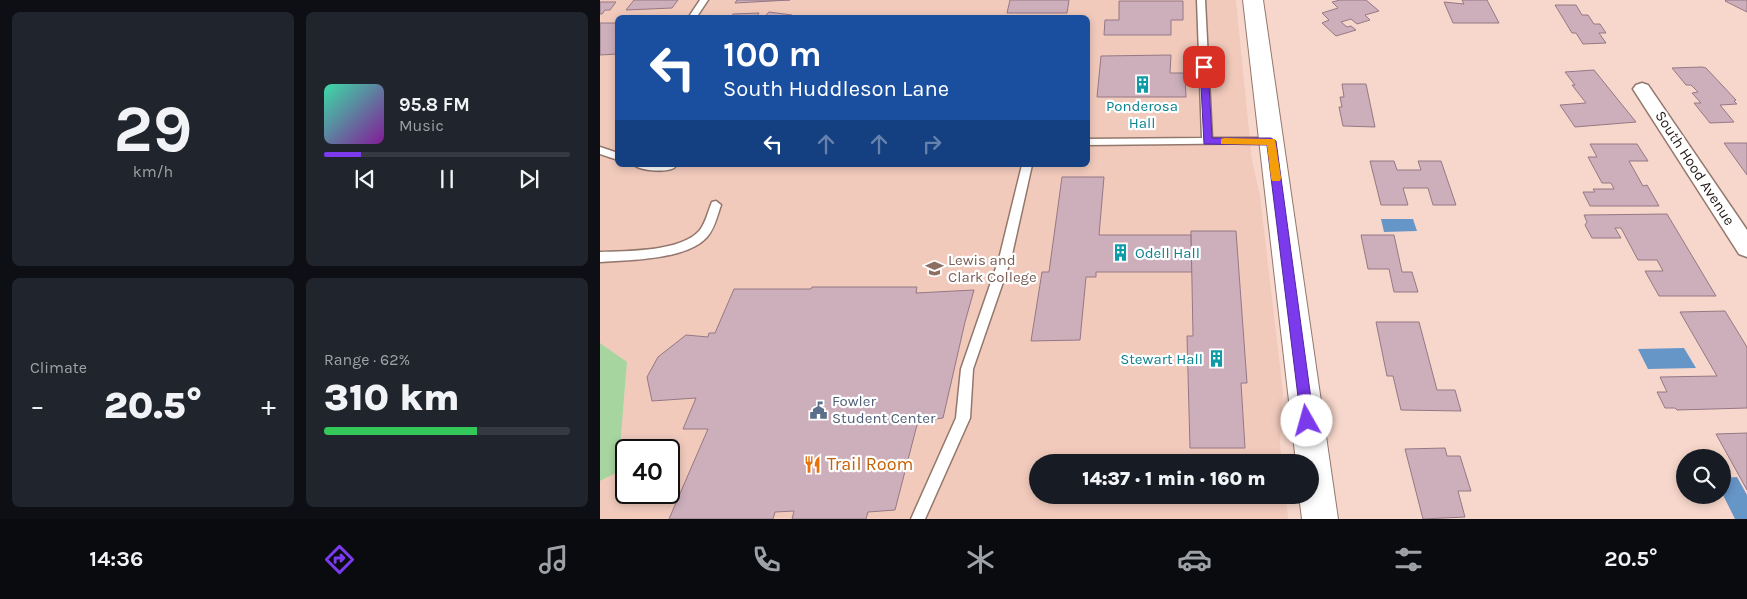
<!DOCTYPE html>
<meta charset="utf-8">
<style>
:root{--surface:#171b24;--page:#20242c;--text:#f1f3f6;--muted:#9ea1a6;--line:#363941;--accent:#7c3aed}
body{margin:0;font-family:Karla,sans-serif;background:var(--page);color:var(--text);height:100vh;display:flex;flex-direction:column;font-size:19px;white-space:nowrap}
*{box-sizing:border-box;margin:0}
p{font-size:16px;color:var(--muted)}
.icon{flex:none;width:28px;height:28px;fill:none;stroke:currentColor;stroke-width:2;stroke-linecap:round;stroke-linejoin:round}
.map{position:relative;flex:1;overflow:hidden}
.sheet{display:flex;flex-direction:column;gap:12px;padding:12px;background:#0d0f14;width:600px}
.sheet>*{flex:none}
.top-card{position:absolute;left:15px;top:15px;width:475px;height:152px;border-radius:8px;box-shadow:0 2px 8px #0003;background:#1a4fa0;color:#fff;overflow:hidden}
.controls{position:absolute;left:1076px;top:449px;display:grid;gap:10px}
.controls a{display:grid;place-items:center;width:55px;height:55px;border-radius:50%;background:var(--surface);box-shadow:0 2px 8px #0003;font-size:25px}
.speed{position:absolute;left:15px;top:439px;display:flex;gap:10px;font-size:25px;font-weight:700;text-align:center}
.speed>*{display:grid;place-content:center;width:65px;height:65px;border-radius:50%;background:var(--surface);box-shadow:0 2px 8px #0003;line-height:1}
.speed .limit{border:2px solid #111;border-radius:8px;background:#fff;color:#111}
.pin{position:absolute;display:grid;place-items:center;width:42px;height:42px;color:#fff;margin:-21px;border-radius:10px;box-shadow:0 2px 8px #0006}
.me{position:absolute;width:55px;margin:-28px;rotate:353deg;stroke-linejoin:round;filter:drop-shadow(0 0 4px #0008)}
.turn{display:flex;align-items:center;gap:18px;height:105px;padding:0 25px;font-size:22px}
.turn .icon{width:65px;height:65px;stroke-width:2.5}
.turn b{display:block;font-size:35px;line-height:42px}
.lanes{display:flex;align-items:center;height:48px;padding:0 25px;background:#0003;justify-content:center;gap:25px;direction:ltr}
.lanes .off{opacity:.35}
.big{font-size:38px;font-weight:800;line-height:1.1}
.sheet .tile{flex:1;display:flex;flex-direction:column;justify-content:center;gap:8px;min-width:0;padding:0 18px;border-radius:8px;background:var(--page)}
.sheet .dial{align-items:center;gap:0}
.dial b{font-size:65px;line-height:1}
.song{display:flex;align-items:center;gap:15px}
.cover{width:60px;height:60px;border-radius:8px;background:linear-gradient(135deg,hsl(160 70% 55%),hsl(290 70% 35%))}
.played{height:5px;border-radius:2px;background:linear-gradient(90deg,var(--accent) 15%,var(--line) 15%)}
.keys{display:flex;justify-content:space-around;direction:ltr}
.heat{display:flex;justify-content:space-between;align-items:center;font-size:28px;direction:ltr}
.charge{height:8px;border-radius:4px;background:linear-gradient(90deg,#34c759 62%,var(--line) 0)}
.sheet .tiles{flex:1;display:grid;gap:12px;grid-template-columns:repeat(2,1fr)}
.trip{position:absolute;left:429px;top:454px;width:290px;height:50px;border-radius:25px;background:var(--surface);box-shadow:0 2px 8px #0003;font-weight:800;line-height:50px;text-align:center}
.dock{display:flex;height:80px;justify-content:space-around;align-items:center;background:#090b0e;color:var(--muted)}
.dock .icon{width:35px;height:35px}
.dock .on{color:var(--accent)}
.dock b{font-size:22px;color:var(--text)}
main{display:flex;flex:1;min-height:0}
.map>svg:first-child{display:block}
.built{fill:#f1cabc;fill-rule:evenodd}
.green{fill:#a7d59f}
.water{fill:#6695c8}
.building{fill:#cdafbc;stroke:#957884}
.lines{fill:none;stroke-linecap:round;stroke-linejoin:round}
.service-casing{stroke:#93776c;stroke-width:3}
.minor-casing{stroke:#93776c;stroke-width:3}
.tertiary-casing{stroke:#93776c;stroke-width:2}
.service{fill:#fff;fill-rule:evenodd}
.minor{fill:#fff;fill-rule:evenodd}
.tertiary{fill:#fff;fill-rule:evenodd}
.route{fill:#7c3aed;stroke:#51269a}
.slow{fill:#f59e0b}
.labels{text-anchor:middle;stroke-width:4.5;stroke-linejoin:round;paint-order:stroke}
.culture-label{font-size:15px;fill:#0d838f;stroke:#fff}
.street-label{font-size:15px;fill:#251a16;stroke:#fff}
.education-label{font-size:15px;fill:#785e54;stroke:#fff;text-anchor:start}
.service-label{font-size:15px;fill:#4e5e75;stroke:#fff;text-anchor:start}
.near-food-label{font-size:18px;fill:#c56008;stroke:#fff;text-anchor:start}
</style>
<main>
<section class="sheet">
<div class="tiles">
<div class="tile dial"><b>29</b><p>km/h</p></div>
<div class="tile">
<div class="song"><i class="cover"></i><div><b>95.8 FM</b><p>Music</p></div></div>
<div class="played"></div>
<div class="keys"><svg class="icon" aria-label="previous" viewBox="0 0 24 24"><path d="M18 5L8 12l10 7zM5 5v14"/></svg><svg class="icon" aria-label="pause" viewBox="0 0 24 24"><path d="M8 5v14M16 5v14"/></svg><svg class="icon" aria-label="next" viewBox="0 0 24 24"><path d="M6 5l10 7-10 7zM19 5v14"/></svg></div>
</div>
<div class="tile"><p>Climate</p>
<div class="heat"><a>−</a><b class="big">20.5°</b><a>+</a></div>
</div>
<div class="tile"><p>Range · 62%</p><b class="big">310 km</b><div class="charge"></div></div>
</div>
</section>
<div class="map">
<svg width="1147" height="519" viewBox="0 0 1147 519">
<rect width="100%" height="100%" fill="#f7d7cb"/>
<!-- built -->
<path class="built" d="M0,0H636L652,160L660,196L683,392L680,443L682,462H438V495H686L688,519H0V481L18,472L27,362L0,343ZM18,18H488V165H18ZM26,450H69V492H26Z"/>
<!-- green -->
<polygon class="green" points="0,343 27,362 18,472 0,481"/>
<!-- water -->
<g class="water">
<polygon points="781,219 813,219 817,231 784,232"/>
<polygon points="1084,348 1096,368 1048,369 1038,349"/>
<polygon points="1137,477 1147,495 1147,519 1135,519 1123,495 1123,478"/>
</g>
<!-- building -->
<g class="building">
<polygon points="34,0 78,0 72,8 26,10"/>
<polygon points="137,0 190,0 135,3"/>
<polygon points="410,0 469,0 467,13 407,13"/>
<polygon points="740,0 766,0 779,11 765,15 770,20 757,24 751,19 741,22 747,27 751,26 756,30 736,36 722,23 729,20 722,13 738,8 732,2"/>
<polygon points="862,0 887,0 899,23 853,23 844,2 864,4"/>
<polygon points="1126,0 1147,0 1147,12 1125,1"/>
<polygon points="519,1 583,1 583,20 571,20 571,35 504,35 505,20 519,20"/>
<polygon points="0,2 16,2 10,10 5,10 2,14 0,14"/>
<polygon points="955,5 976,5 982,15 988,15 994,24 1000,24 1006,33 999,33 1006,43 983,44 976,33 972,33"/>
<polygon points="169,12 192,15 190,18 163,18"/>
<polygon points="159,13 156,18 131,18 133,14"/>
<polygon points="0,23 18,23 18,54 0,55"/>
<polygon points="571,55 570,73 585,73 586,97 497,97 501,56"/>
<polygon points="1102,67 1106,68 1136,100 1134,101 1137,104 1120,105 1134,122 1110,123 1094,103 1101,103 1092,93 1098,92 1091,85 1086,85 1072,68"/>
<polygon points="994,70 1036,122 975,127 960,105 986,103 972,85 975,85 965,72"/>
<polygon points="742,84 766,84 775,127 743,126 739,107 742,107 740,97 744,97"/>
<polygon points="1124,143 1147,143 1147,175"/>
<polygon points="990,144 1037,144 1048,161 1029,161 1043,186 1047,185 1059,206 990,206 983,192 995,192 993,189 1014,189 1011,183 1002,183 988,157 997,157"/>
<polygon points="770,161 794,161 797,170 821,170 818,161 841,161 856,205 833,205 828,188 803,188 808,205 781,205"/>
<polygon points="462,177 504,177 499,235 591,235 592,272 496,272 496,277 486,277 480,340 431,341 442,272 449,272"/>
<polygon points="1067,214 1116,296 1059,296 1045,271 1063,271 1057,260 1038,260 1021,228 1015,228 1021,238 992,238 985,225 987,222 984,215"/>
<polygon points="591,231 636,231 647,383 641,383 645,448 590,448 587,336 593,336"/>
<polygon points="761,235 794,235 802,272 812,272 818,292 794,292 789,269 768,269"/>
<polygon points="212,287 317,287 316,293 374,290 365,322 343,418 318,421 295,510 268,512 266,519 192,519 194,511 175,512 173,519 69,519 108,429 83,429 96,398 52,401 47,377 58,357 86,335 108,337 109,333 115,333 134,289 211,289"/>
<polygon points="1125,311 1147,347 1147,408 1077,410 1075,408 1065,408 1057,392 1067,392 1060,377 1117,376 1080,312"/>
<polygon points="776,322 819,322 837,390 855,390 861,411 801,410 793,376 787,376"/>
<polygon points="1147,433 1147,490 1116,434"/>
<polygon points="845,448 847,456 860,456 871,491 858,491 865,517 823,519 805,449"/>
</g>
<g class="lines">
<defs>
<g id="service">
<polygon points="100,0 108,0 96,18 88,18"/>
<polygon points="597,0 605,0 612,138 671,138 676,141 674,143 488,145 488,139 602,138"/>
<polygon points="0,147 18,153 18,160 0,154"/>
<path d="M34,165H74L75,167C69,173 40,171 34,165Z"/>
<polygon points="422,165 432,165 411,259 373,369 370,418 325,519 311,519 356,418 361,369 399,259"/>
<path d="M116,201L121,205C117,216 115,228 107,237C87,260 28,260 0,262V252C26,251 82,252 100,230C106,222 108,211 112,202Z"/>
</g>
<polygon id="minor" points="1042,83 1048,85 1147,230 1147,257 1139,254 1033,89 1036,85"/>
<polygon id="tertiary" points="643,0 663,0 738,519 702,519 699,495 710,495 710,462 696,462"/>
</defs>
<!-- service casing -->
<use href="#service" class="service-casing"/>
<!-- minor casing -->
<use href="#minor" class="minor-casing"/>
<!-- tertiary casing -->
<use href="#tertiary" class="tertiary-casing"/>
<!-- service -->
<use href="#service" class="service"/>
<!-- minor -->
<use href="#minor" class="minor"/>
<!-- tertiary -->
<use href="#tertiary" class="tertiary"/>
</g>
<!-- route -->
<polygon class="route" points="604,64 608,67 612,138 671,138 676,141 714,421 712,425 707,427 702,425 701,421 667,145 604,144 600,67"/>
<!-- slow -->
<polygon class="slow" points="624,138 675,139 681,178 680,181 672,181 671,178 667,145 621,144 621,139"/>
<!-- icons -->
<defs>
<symbol id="building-bare" viewBox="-9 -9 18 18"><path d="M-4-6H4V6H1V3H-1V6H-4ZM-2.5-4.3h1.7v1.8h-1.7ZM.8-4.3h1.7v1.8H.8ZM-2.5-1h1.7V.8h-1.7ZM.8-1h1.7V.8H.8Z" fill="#0f9aa8" stroke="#fff" stroke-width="2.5" paint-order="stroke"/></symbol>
<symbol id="university-bare" viewBox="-9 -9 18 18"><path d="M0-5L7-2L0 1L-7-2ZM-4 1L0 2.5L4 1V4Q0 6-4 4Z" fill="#8d6e63" stroke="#fff" stroke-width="2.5" paint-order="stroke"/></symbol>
<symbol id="civic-bare" viewBox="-9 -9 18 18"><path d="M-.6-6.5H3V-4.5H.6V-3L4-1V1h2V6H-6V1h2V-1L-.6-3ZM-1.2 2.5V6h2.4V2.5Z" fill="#5c6f8a" stroke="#fff" stroke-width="2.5" paint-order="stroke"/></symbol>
<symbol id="restaurant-bare" viewBox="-9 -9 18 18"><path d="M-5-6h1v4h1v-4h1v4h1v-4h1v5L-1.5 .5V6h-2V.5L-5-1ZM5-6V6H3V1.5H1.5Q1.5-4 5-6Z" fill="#e8710a" stroke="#fff" stroke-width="2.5" paint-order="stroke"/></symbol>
</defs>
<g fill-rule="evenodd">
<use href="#building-bare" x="530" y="72" width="25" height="25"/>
<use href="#building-bare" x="508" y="240" width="25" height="25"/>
<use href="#university-bare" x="322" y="256" width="25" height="25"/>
<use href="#building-bare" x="604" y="346" width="25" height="25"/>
<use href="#civic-bare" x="206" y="398" width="25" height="25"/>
<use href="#restaurant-bare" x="200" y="452" width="25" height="25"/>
</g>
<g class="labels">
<!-- culture labels -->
<g class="culture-label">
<text x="542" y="111">Ponderosa<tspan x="542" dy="17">Hall</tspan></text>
<text x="535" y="258" text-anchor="start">Odell Hall</text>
<text x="603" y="364" text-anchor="end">Stewart Hall</text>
</g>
<!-- street labels -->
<g class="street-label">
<text transform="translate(1095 168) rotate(57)" y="5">South Hood Avenue</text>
</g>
<!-- education labels -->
<g class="education-label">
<text x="348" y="265">Lewis and<tspan x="348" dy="17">Clark College</tspan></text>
</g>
<!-- service labels -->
<g class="service-label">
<text x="232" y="406">Fowler<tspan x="232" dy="17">Student Center</tspan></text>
</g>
<!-- near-food labels -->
<g class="near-food-label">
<text x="227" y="470">Trail Room</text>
</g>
</g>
</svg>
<div class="controls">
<a><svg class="icon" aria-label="search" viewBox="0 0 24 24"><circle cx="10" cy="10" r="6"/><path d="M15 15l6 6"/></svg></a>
</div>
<div class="speed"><div class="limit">40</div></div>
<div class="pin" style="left:604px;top:67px;background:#d93025"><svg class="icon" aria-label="arrive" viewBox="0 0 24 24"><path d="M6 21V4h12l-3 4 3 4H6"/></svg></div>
<svg class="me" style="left:707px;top:421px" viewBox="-20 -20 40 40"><circle r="19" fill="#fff"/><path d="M0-13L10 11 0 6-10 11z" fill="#7c3aed"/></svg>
<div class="trip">14:37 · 1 min · 160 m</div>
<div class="top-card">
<div class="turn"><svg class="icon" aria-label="left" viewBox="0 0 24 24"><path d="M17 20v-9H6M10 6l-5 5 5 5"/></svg><div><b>100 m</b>South Huddleson Lane</div></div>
<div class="lanes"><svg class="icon" aria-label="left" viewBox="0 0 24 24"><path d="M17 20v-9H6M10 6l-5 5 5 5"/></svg><svg class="icon off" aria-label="ahead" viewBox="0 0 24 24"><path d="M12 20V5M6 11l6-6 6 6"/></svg><svg class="icon off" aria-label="ahead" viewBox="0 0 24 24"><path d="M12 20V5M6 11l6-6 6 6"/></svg><svg class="icon off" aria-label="right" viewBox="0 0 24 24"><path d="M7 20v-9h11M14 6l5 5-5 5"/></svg></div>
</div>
</div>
</main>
<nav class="dock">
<b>14:36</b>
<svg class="icon on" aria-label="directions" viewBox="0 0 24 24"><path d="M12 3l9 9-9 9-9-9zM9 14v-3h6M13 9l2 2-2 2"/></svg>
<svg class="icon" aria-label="music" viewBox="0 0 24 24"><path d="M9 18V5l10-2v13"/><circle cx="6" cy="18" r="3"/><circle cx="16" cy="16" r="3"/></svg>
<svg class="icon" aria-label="phone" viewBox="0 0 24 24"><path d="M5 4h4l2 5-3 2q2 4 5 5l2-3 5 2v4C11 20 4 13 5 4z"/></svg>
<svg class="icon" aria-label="climate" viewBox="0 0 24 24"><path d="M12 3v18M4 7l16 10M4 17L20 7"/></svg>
<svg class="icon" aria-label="car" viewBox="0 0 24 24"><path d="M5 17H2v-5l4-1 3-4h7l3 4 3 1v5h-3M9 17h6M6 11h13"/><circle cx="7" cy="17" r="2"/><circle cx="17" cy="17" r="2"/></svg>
<svg class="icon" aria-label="filters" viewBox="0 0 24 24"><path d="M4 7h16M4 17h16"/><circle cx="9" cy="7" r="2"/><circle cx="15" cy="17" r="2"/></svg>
<b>20.5°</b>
</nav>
